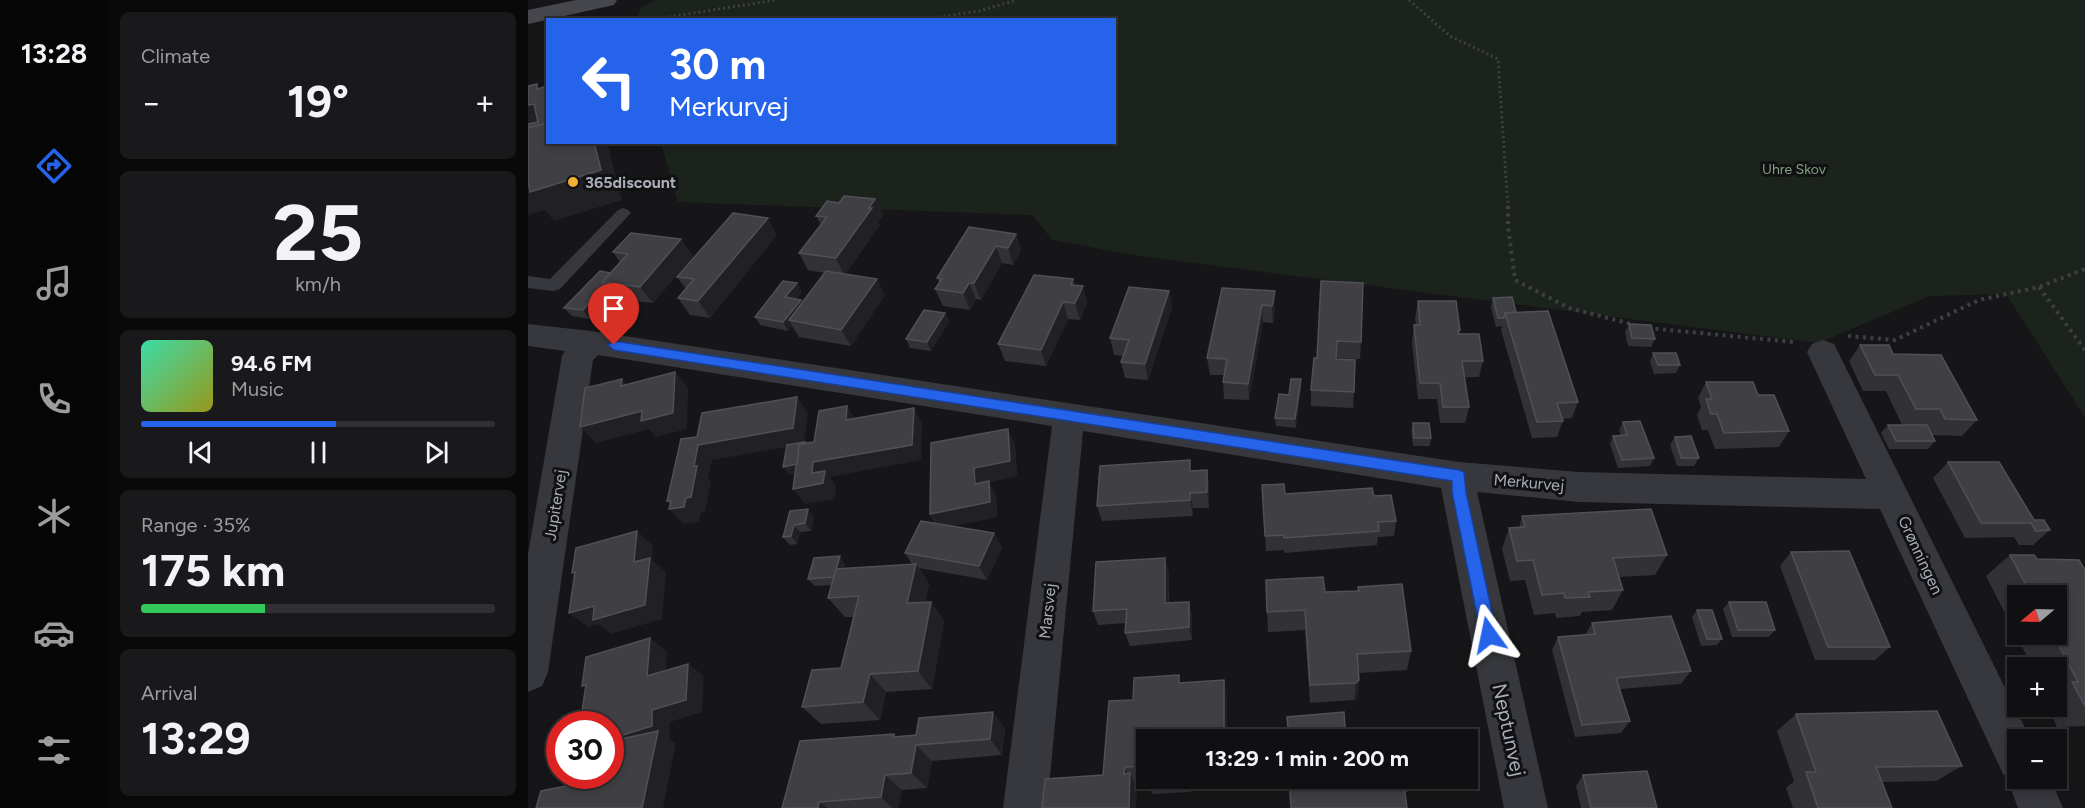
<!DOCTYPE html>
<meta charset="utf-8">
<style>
:root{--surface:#101012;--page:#19191b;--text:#f1f3f6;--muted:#9c9d9f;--line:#303032;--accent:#2563eb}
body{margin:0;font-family:Figtree,sans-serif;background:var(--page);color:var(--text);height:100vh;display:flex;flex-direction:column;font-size:22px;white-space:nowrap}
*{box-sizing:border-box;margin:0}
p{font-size:20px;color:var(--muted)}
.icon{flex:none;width:33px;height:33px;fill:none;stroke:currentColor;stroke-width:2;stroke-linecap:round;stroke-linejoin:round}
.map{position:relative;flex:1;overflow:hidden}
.panel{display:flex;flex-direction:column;gap:12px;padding:12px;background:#09090a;width:420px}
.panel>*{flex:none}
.guide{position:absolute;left:18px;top:18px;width:570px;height:126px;border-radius:0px;box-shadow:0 3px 9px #0003,0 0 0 2px var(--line);background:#2563eb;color:#fff;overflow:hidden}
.needle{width:39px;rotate:251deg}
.controls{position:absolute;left:1479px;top:585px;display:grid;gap:12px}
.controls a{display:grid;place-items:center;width:60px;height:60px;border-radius:0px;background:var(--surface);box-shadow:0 3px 9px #0003,0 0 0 2px var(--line);font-size:30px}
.speed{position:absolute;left:18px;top:711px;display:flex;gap:12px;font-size:30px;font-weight:700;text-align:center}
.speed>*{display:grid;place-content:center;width:78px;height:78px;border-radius:50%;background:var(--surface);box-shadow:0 3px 9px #0003,0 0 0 2px var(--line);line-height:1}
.speed .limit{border:9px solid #d22;background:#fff;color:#111}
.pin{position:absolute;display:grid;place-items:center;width:51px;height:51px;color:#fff;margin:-62px -26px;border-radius:50% 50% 50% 0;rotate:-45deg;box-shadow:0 0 6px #0007}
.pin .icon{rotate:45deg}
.me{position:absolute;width:66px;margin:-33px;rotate:348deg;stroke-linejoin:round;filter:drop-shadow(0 0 4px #0008)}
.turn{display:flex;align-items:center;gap:21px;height:126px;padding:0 24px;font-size:27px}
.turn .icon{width:78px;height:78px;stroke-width:2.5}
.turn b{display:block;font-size:42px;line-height:51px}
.big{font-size:45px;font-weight:700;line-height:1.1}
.panel .tile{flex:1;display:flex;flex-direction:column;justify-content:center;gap:9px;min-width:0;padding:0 21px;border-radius:9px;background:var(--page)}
.panel .dial{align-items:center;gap:0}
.dial b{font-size:78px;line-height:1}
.song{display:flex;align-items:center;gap:18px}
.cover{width:72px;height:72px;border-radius:9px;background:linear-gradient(135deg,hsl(160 70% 55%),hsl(60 70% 35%))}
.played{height:6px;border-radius:3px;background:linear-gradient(90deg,var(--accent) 55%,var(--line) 55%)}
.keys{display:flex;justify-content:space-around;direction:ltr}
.heat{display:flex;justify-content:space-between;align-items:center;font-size:33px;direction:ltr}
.charge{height:9px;border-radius:4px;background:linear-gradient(90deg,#34c759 35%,var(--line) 0)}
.trip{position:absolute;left:608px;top:729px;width:342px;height:60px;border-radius:0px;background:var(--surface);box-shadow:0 3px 9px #0003,0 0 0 2px var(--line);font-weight:700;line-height:60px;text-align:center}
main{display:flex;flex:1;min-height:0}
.tabs{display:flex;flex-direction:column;width:108px;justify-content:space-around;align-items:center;background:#060607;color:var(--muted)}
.tabs .icon{width:42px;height:42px}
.tabs .selected{color:var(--accent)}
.tabs b{font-size:27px;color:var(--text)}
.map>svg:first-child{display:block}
.green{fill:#1c231d}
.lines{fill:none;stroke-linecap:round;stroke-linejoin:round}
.path-far1{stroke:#3d3f44;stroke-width:3;stroke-dasharray:2 3;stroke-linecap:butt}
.path{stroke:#3d3f44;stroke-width:4;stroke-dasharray:3 4.5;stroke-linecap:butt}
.service{fill:#37383d;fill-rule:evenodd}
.minor{fill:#37383d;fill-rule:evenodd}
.secondary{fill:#45474d;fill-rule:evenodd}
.wall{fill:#323236;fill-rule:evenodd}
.shaded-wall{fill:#212124}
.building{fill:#3f3f44;stroke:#4f5156;stroke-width:1.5}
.route{fill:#2563eb;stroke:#184099;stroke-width:1.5}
.poi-dot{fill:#f2b134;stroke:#111113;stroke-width:2}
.labels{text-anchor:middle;stroke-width:6;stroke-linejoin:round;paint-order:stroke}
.far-park-label{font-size:14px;fill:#7fa381;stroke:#111113}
.poi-label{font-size:16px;font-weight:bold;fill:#a8adb8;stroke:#111113;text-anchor:start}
.street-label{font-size:16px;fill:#a8adb8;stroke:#111113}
.near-street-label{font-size:20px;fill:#a8adb8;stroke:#111113}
</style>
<main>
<nav class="tabs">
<b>13:28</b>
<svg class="icon selected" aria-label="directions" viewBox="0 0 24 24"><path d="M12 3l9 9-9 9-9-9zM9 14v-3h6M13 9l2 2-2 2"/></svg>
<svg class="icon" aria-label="music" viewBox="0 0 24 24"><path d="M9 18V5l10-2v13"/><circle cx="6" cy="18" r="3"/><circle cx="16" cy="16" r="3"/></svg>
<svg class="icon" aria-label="phone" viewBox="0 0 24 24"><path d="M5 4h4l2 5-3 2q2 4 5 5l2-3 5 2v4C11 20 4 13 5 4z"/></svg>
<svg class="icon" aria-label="climate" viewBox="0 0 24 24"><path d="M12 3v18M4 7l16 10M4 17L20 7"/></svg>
<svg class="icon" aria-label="car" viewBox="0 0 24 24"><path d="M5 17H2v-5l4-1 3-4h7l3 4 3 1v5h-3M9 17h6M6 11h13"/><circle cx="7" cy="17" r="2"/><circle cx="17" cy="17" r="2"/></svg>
<svg class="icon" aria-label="filters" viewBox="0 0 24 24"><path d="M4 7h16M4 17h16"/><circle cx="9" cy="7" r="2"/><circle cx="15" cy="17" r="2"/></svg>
</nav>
<section class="panel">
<div class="tile"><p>Climate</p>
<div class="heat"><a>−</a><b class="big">19°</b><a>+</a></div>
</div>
<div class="tile dial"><b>25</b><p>km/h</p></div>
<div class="tile">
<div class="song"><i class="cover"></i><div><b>94.6 FM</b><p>Music</p></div></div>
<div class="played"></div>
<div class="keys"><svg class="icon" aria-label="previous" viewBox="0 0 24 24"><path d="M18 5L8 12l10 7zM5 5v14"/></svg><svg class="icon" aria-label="pause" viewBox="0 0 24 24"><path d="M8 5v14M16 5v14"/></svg><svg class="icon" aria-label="next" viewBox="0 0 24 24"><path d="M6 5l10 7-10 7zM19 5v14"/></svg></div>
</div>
<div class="tile"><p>Range · 35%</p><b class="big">175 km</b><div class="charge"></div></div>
<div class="tile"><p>Arrival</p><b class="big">13:29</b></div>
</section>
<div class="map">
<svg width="1557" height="808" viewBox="0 0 1557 808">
<rect width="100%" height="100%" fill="#161618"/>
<!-- green -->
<polygon class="green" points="129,0 1557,0 1557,417 1478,294 1402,296 1290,343 611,256 524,240 505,215 150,202 133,143 586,142 586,20 108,20 114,6"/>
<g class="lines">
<!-- path-far1 -->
<g class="path-far1">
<polyline points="881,0 922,36 970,59 980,207"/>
<polyline points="121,20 248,0"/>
<polyline points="391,20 451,11 489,0"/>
</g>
<!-- path -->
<g class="path">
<polyline points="980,206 980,227 987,280 1041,308 1107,325"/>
<polyline points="1511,287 1557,350"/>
<polyline points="1120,328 1265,342"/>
<polyline points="1320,336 1367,340 1451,300 1511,287 1557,269"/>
</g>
<!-- service -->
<polygon class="service" points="95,208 100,210 103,213 100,216 32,289 26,291 0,288 0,276 22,279 90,210"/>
<!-- minor -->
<polygon class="minor" points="0,324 63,331 931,462 1051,472 1338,479 1279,352 1284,344 1295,340 1306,344 1503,740 1490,740 1490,778 1522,778 1535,808 1490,808 1478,776 1475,774 1352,509 1051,502 949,492 1020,808 976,808 913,488 555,431 519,808 475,808 524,426 70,355 65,360 20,672 14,686 0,692 0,554 34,356 37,351 0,346"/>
<!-- secondary -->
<polygon class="secondary" points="48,0 89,0 86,5 0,24 0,10"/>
</g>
<!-- wall -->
<g class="wall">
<polygon points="347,199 355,216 350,222 352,225 317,274 357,295 323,346 271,337 264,326 260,331 232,325 227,317 269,283 274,292 268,299 274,303 297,273 280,270 271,253 293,225 288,216 311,203"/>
<polygon points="488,234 493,251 485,265 474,263 453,300 448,299 442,310 415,306 407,289 411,283 409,278"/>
<polygon points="249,235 182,318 162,315 150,298 158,289 149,277"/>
<polygon points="85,252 165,256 125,303 87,299 84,295 62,319 44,316 36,308 82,273 92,262"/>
<polygon points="545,279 547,285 555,286 559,303 552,320 540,319 518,366 477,361 470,344"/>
<polygon points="793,281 833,342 832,359 809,358 826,392 825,408 783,406 783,390 789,358"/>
<polygon points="641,291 644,307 620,380 597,378 593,362 596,356 586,355 582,338"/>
<polygon points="747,291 747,308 745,323 735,322 721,400 696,399 695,382 696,375 682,375 679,358"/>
<polygon points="965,298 988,312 1050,402 1044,418 1034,419 1035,421 1029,437 1004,438 973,330 974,326 968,327 963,307"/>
<polygon points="890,301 932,330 932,334 955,361 951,377 936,377 941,407 937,423 912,423 909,399 890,399 884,342 886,325 888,325 887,318"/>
<polygon points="417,313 421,321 403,351 382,348 378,339"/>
<polygon points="1101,324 1127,339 1123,347 1100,346 1097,332"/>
<polygon points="1332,345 1365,354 1449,420 1434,436 1404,435 1407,441 1400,449 1361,449 1353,433 1360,425 1374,425 1358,391 1335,391 1321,361"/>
<polygon points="1125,353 1152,365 1148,373 1126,374 1122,361"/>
<polygon points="773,379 773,388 768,428 748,426 747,418 761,395"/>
<polygon points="1178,382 1261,431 1251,447 1187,449 1180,430 1174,430 1169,415 1173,407 1170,398"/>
<polygon points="1095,422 1126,458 1122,466 1090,468 1082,444 1085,436 1093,435 1091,430"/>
<polygon points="885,423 903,438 902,446 885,446 883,431"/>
<polygon points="1147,437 1171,458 1166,466 1149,466 1142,445"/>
<polygon points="487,445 489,476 461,482 468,497 469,517 424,526 466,533 474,548 459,580 391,568 401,584 397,602 403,602 416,621 404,689 358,692 352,720 293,724 274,707 313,668 326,617 317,617 300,598 304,585 287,586 280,579 317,564 316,568 384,564 377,553 407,524 402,514"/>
<polygon points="1420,462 1506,520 1522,530 1505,545 1491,545 1486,537 1437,538 1405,478"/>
<polygon points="679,470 681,485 681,508 665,508 665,516 574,521 569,506 663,471"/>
<polygon points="734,485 757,494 846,496 868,521 866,536 850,537 849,545 757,553 756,550 738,551"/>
<polygon points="262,511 286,517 283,531 272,532 269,544 262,545 255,537"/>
<polygon points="994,516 1139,555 1127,575 1091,577 1095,590 1084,610 1054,612 1052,616 1028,618 1027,613 1006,615 997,580 982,581 974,549 981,528 991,528"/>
<polygon points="1263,552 1362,647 1347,660 1287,660 1252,566"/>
<path d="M1482,555L1509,559L1557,570V726L1529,727L1519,706H1528V668H1505L1458,576ZM1490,596H1528V634H1490Z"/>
<polygon points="641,572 641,603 664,615 664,640 602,646 597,633 598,623 570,625 565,611"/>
<polygon points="830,587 883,651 879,670 831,673 831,680 829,698 826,700 782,703 777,630 740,632 739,612 797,592 829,591"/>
<polygon points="1201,602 1247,630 1241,637 1204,637 1195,609"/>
<polygon points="1169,610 1194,639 1189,645 1173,646 1164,617"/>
<polygon points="1064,623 1163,671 1153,684 1092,689 1102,721 1093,733 1047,737 1024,650 1030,637 1057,635"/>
<polygon points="696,680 699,698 618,740 618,778 664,778 663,792 624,794 619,781 606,782 609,789 575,775 605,700 653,683"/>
<polygon points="465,712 477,729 474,755 404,761 399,788 374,790 370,808 254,808 366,734 369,737 388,735"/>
<polygon points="1268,714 1434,766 1408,781 1354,782 1364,808 1265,808 1258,788 1266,781 1249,731"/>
<polygon points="1055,775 1129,808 1053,808 1048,786"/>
<polygon points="761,778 884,778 880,792 877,792"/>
</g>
<!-- shaded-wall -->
<g class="shaded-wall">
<polygon points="6,104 19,121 0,126 0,105"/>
<polygon points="66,142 79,142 94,200 26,221 17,210 0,215 0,179"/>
<polygon points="347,199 355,216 350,222 352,225 316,275 308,258"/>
<polygon points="240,218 249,235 182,318 170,301"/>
<polygon points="488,234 493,251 485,265 480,248"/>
<polygon points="153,239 165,256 125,303 112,287"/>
<polygon points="468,246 474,263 453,300 446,283"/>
<polygon points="349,279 357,295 323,346 313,330"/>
<polygon points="269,283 274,292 263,306 257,297"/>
<polygon points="441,283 448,299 442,310 435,293"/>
<polygon points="77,286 84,295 62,319 55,310"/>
<polygon points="555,286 559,303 552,320 547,303"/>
<polygon points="641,291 644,307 620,380 617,364"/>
<polygon points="747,291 747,308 745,323 744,306"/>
<polygon points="273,300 278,308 261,320 264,326 260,331 255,322"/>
<polygon points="535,302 540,319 518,366 513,350"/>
<polygon points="734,305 735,322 721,400 720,384"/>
<polygon points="417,313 421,321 403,351 399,342"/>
<polygon points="147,372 160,388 159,429 128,437 121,429 68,443 52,427"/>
<polygon points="94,379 108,395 93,386"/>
<polygon points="773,379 773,388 768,428 767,419"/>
<polygon points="269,397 280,413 276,444 184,460 180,479 183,482 177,512 173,513 171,522 156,524 141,509 146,508 139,501 166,466 170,445"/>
<polygon points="319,406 329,422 318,420"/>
<polygon points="386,408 394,424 393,460 302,477 308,486 307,499 277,504 265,489 285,462"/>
<polygon points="480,429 487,445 489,476 461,482 468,497 469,517 410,529 402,514 447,484 446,468"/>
<polygon points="277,442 282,450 279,472 261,475 255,467"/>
<polygon points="679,470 681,485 681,508 679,492"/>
<polygon points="662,493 665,508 665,516 662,500"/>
<polygon points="280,509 286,517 283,531 277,523"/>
<polygon points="266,525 272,532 269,544 263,536"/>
<polygon points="109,531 125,546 124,560 138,572 134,619 83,634 70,624 60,627 41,613 106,562"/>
<polygon points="466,533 474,548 459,580 451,566"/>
<polygon points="312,556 317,564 312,584 306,577"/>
<polygon points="637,558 641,572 640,617 637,603"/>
<polygon points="388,564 401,584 393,623 379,603"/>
<polygon points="403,602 416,621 404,689 390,671"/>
<polygon points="661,602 664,615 664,640 661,627"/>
<polygon points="122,638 139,652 136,689 119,676"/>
<polygon points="160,664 176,676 174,712 142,722 141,738 148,743 135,808 114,808 92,754 82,748 82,732 124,710"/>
<polygon points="342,674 358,692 352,720 335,702"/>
<polygon points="696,680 699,698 699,740 696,740"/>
<polygon points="831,680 829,698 826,700 828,683"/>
<polygon points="465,712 477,729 474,755 462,739"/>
<polygon points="388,745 404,761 399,788 383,773"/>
<polygon points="597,767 602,779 602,773 609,789 608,808 601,808 596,774"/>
<polygon points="357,775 374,790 370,808 365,808 353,797"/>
<polygon points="659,778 664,779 663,792"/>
<polygon points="291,802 300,808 290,808"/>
</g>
<!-- building -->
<g class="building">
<polygon points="9,84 9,89 20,86 20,123 0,128 0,124 10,122 6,104 0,105 0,86"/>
<polygon points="20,123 20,142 66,142 73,170 2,192 0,179 0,128"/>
<polygon points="316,196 347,199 341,208 344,208 308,258 271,253 299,217 288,216 299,201 311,203"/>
<polygon points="205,213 240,218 170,301 150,298 166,279 149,277"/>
<polygon points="441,227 488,234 480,248 468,246 446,283 441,283 435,293 407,289 414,279 409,278"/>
<polygon points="103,233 153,239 112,287 74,282 100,254 85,252"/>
<polygon points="72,271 82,273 74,282 77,286 55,310 36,308"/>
<polygon points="298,271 349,279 313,330 261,320"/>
<polygon points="506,275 545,279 543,285 555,286 547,303 535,302 513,350 470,344"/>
<polygon points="255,281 269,283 257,297 273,300 255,322 227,317"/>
<polygon points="793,281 835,283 833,342 809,341 808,359 827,360 826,392 783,390 786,358 789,358"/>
<polygon points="601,287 641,291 617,364 593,362 601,340 582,338"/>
<polygon points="694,288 747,291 744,306 734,305 720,384 695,382 699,359 679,358"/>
<polygon points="984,297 988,312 977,313 976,318 970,318 965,298"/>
<polygon points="890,301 928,301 932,330 930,330 930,334 951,334 955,361 934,361 941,407 915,407 912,383 892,383 886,325 892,325"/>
<polygon points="396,310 417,313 399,342 378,339"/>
<polygon points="1020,311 1050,402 1029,403 1035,421 1009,422 977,313"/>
<polygon points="1101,324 1123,325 1127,339 1104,338"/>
<polygon points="1332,345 1361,345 1365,354 1413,355 1449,420 1417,419 1412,409 1388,409 1370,375 1347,375"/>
<polygon points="1125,353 1148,353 1152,365 1130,365"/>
<polygon points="147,372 145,413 113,421 114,411 52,427 57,388 94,379 93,386"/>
<polygon points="763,379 773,379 767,419 747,418 751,394 761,395"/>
<polygon points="1178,382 1225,382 1230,395 1246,395 1261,431 1196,433 1189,414 1183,414 1178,399 1184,399"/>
<polygon points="269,397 265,428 170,445 166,466 169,466 163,497 158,498 156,507 141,509 143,501 139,501 153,439 169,437 174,413"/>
<polygon points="319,406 318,420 386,408 384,445 285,462 284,473 297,471 295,483 265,489 271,444 286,442 291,411"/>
<polygon points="1112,421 1126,458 1094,460 1085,436 1099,435 1095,422"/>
<polygon points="885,423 901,423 903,438 886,438"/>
<polygon points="1360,425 1399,425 1407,441 1368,441"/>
<polygon points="480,429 482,461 446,468 447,484 461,481 462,502 402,514 403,443"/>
<polygon points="1163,436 1171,458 1153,458 1147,437"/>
<polygon points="277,442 276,444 271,444 269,464 255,467 259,445"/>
<polygon points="662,460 662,471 679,470 679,492 662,493 662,500 569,506 572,466"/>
<polygon points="1420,462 1471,462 1506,520 1516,520 1522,530 1508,531 1503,523 1453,523"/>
<polygon points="756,484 757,494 844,488 846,496 863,495 868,521 850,522 851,531 756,538 756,535 737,536 734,485"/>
<polygon points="280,509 277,523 266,525 263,536 255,537 262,511"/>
<polygon points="1123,509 1139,555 1085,558 1095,590 1060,592 1062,597 1037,598 1036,593 1014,595 1005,560 989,561 981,528 997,527 994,516"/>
<polygon points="393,521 466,533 451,566 377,553"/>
<polygon points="109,531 106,562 122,558 117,605 65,620 66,606 41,613 47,572 44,573 48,548"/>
<polygon points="1321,551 1362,647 1300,647 1263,552"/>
<polygon points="1482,555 1506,555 1509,559 1551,560 1557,570 1557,706 1544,682 1550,682 1525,634 1528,634 1528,596 1504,596"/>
<polygon points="312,556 306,577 280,579 286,558"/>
<polygon points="637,558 637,603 661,602 661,627 597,633 599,609 565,611 568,562"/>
<polygon points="388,564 379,603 403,602 390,671 342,674 335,702 274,707 284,670 313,668 331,596 300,598 308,569"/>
<polygon points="795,577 797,592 831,591 830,587 874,584 883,651 829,654 831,680 828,683 782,685 777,610 739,612 738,580"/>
<polygon points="1201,602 1238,602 1247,630 1210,630"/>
<polygon points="1169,610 1184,610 1194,639 1179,639"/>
<polygon points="1143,616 1163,671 1088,678 1102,721 1054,725 1030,637 1067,634 1064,623"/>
<polygon points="122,638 119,676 160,664 158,700 124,710 124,726 82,739 82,724 52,724 58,685 54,686 58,657"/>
<polygon points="651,675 651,683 696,680 696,740 618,740 618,766 597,767 596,774 602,773 601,808 514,808 517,779 575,775 581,701 605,700 606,678"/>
<polygon points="1409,711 1434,766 1348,767 1364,808 1290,808 1278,772 1288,772 1268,714"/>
<polygon points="465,712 462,739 388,745 383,773 357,775 353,797 291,802 290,808 254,808 272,741 366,734 366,737 388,735 391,718"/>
<polygon points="816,712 818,740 761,740 759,717"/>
<polygon points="130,731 114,808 8,808 13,791 80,778 80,776 82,776 82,766 89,740"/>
<polygon points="879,736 879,740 843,740"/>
<polygon points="1119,771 1129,808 1063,808 1055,775"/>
<polygon points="761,778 875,778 879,808 763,808"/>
</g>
<!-- route -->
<polygon class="route" points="86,341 931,470 936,472 938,492 969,635 967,641 961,643 955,641 953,635 924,492 924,481 86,350 80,345"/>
<!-- markers -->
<circle class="poi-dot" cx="45" cy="182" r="6"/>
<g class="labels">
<!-- far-park labels -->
<g class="far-park-label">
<text x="1266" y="174">Uhre Skov</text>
</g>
<!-- poi labels -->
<g class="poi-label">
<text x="57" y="188">365discount</text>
</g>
<!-- street labels -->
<g class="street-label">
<text transform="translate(1001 482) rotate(5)" y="6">Merkurvej</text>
<text transform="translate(27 505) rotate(-81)" y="6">Jupitervej</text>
<text transform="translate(1393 555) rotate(65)" y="6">Grønningen</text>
<text transform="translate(519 611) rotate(-84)" y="6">Marsvej</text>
</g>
<!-- near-street labels -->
<g class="near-street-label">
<text transform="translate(981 730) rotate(78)" y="7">Neptunvej</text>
</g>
</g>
</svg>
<div class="controls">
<a><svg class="needle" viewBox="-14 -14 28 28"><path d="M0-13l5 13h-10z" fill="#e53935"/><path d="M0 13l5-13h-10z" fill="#9c9d9f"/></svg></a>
<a>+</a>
<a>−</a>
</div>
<div class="speed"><div class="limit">30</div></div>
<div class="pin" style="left:86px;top:345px;background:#d93025"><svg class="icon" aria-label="arrive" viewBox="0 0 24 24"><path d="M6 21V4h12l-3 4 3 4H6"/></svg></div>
<svg class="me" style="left:961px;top:635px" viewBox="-20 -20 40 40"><path d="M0-17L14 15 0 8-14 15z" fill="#2563eb" stroke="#fff" stroke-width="4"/></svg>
<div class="trip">13:29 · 1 min · 200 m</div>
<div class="guide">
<div class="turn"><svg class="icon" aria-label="left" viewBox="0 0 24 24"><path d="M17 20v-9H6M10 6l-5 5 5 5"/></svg><div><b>30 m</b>Merkurvej</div></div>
</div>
</div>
</main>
